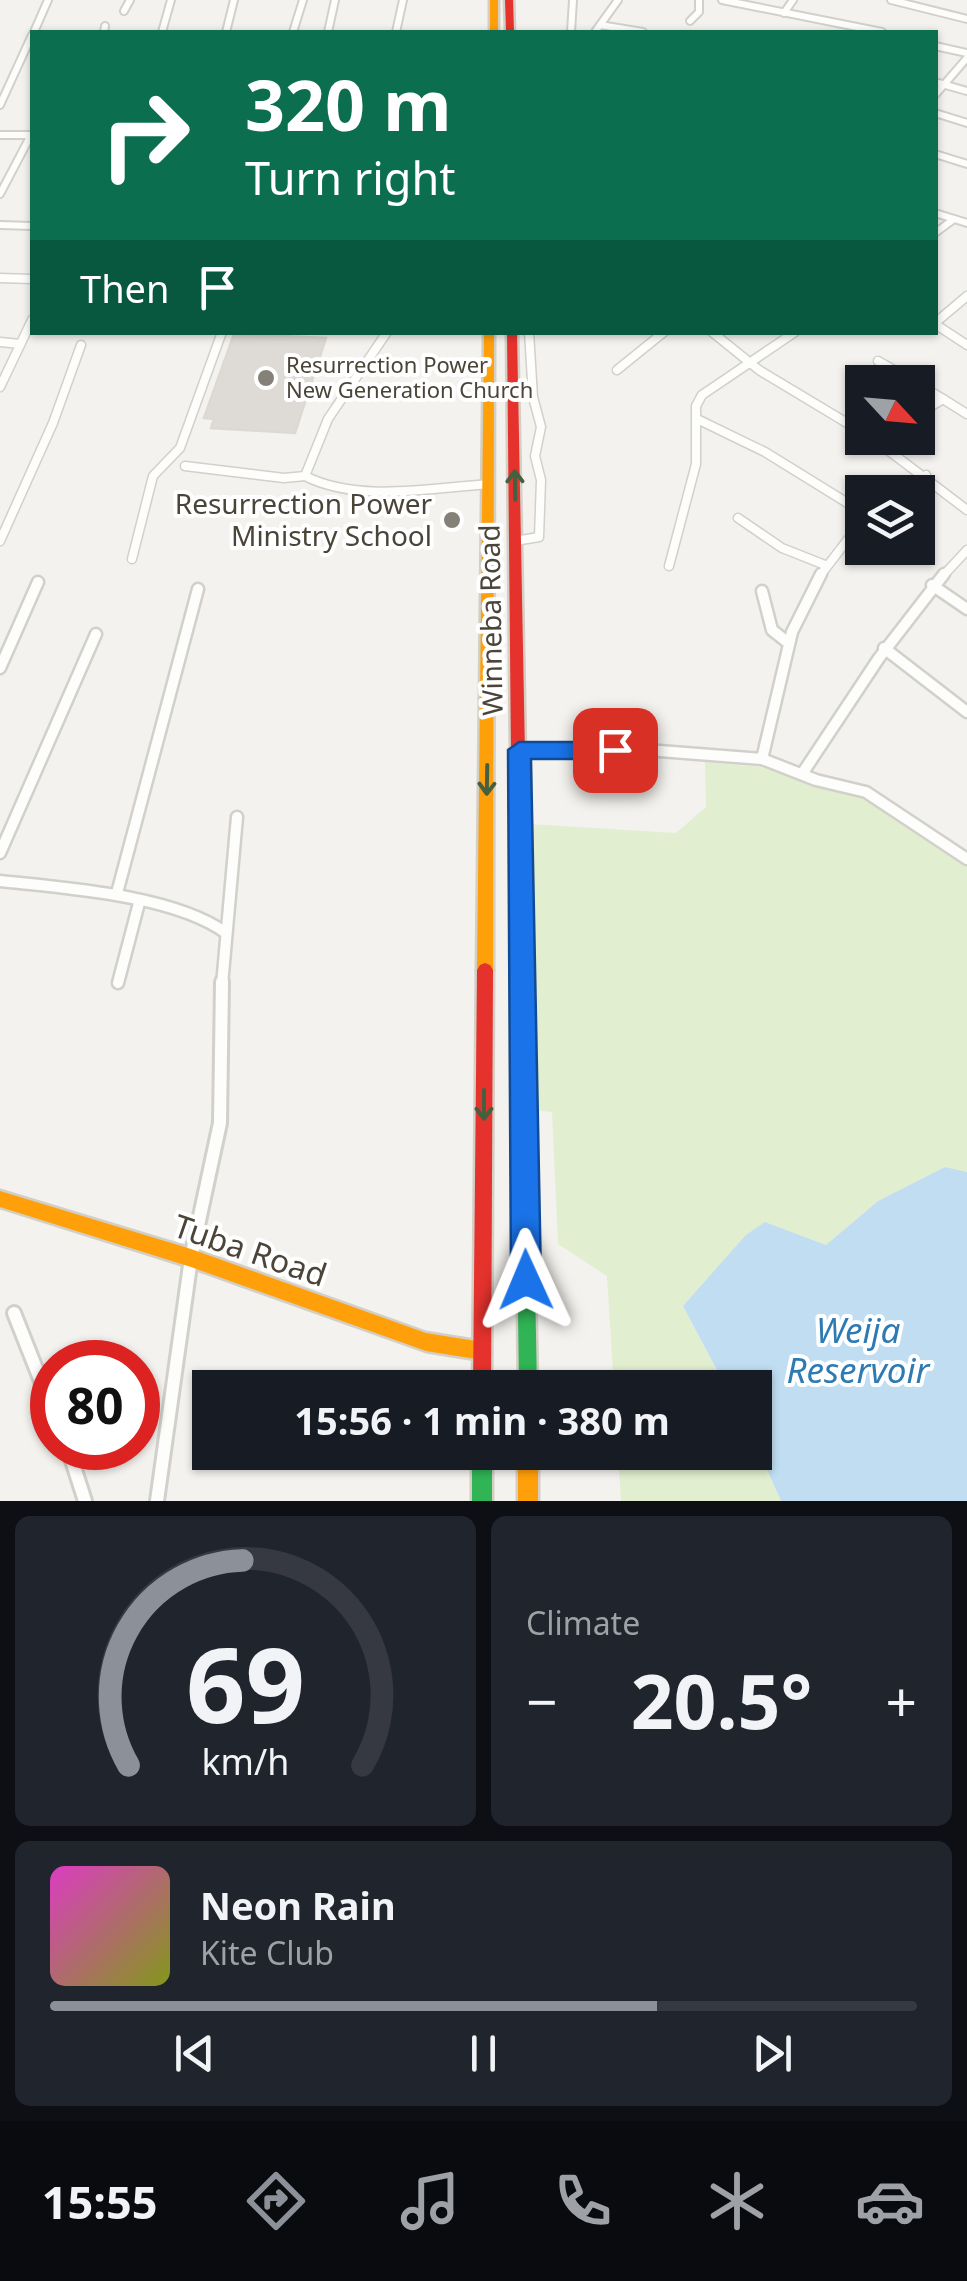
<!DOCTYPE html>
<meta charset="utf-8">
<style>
:root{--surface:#171b24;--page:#20242c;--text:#f1f3f6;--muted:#9ea1a6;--line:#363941;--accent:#8c9099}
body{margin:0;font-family:"Noto Sans",sans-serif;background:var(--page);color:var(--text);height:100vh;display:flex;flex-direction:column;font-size:38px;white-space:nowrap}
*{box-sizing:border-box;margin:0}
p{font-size:32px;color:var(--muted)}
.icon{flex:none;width:55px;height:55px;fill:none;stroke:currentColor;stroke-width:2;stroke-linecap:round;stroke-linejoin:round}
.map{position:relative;height:1501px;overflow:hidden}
.sheet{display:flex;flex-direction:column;gap:15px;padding:15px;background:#0d0f14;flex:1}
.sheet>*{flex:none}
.hud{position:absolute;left:30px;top:30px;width:908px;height:305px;border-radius:0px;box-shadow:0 2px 8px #0004;background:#0b6e4f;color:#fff;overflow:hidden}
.needle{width:65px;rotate:116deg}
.fabs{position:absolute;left:845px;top:365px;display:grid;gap:20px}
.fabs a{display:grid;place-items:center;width:90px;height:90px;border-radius:0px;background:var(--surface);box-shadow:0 2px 8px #0004;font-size:50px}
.speed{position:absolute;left:30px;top:1340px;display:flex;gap:20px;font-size:50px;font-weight:700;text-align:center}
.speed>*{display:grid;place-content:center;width:130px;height:130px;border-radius:50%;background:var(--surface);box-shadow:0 2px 8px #0004;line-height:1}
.speed .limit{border:15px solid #d22;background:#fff;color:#111}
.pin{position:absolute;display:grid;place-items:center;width:85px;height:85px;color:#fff;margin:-42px;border-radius:20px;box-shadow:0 5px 15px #0006}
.me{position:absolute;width:110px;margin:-55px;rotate:359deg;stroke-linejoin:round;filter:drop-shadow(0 0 8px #0008)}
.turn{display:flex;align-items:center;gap:35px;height:210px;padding:0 50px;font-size:45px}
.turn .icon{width:130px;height:130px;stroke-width:2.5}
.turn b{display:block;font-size:70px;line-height:85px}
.then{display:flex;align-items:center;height:95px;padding:0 50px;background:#0003;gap:20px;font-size:38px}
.big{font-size:75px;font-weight:700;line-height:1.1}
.sheet .card{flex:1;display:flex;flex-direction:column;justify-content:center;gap:15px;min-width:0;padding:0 35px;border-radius:15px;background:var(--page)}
.sheet .dial{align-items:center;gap:0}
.dial svg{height:260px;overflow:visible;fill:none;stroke:var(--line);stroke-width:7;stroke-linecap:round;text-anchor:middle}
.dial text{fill:var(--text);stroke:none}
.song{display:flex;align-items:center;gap:30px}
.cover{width:120px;height:120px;border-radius:15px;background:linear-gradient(135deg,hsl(310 70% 55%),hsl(70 70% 35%))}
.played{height:10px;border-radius:5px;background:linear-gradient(90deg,var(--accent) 70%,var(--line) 70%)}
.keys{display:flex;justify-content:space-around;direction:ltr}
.heat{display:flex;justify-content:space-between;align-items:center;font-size:55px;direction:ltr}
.sheet .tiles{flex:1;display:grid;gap:15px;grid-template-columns:1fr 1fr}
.card:last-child{grid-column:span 2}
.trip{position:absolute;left:192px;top:1370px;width:580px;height:100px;border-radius:0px;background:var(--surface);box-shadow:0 2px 8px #0004;font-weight:700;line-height:100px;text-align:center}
.tabs{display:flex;height:160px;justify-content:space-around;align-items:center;background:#090b0e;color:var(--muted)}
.tabs .icon{width:70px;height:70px}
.tabs .on{color:var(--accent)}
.tabs b{font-size:45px;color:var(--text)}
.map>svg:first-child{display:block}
.green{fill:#e1eecf}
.water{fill:#c0ddf1}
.building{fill:#dedbd6;stroke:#dcd9d4;stroke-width:2.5}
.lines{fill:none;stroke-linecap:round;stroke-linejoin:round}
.street-far3-casing{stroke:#d2d0cb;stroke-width:10}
.street-far2-casing{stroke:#d2d0cb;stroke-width:11}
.street-far1-casing{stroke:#d2d0cb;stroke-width:15}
.street-casing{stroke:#d2d0cb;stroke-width:18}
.fast-casing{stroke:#d3cfc5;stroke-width:5}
.slow-casing{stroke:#d3cfc5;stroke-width:5}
.jam-casing{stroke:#d3cfc5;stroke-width:5}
.street-far3{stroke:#fdfdfc;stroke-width:6}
.street-far2{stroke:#fdfdfc;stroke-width:8}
.street-far1{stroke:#fdfdfc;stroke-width:10}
.street{stroke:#fdfdfc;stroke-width:12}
.fast{fill:#30b455;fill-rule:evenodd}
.slow{fill:#ff9f0a;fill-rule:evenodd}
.jam{fill:#e5322d;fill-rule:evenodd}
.oneway{stroke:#446040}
.route{fill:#1a73e8;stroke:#114b97;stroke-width:2.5}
.poi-dot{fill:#868178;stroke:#fff;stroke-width:4}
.labels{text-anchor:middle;stroke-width:8;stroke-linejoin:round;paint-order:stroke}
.far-poi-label{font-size:22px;fill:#4b4439;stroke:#fff;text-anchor:start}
.poi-label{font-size:28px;fill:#4b4439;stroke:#fff;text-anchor:end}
.street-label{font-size:28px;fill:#4b4439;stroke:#fff}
.near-street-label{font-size:32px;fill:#4b4439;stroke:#fff}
.near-water-label{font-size:35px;font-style:italic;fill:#2e7ab2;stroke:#fff}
</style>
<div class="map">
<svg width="967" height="1501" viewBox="0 0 967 1501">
<rect width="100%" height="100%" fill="#f4f2ee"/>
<!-- green -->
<g class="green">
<polygon points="705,762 760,767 861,797 967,864 967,1172 945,1167 878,1201 826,1245 765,1222 683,1306 726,1387 614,1387 607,1276 558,1244 552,1112 532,1110 529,824 676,833 706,807"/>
<polygon points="755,1443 781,1501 621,1501 618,1453 755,1452"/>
</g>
<!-- water -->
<polygon class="water" points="945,1167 967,1172 967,1501 781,1501 755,1443 755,1388 726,1387 683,1306 746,1235 765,1222 826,1245 878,1201"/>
<!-- building -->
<polygon class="building" points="234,334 326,338 295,433 211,428 214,419 204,418"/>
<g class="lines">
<defs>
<g id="street-far3">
<polyline points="722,0 882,32"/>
<polyline points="891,0 967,19"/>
<polyline points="124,11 130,0"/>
<polyline points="784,13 793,0"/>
<polyline points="690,21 699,12 699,0"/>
<polyline points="600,25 643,32"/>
<polyline points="34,32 48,0"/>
<polyline points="104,32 105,26"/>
<polyline points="162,32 171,0"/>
<polyline points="226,32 234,0"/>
<polyline points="293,32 303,0"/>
<polyline points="328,32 335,0"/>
<polyline points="396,32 403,0"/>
<polyline points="571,32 573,0"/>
<polyline points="595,32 618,0"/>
<polyline points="935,46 967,53"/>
<polyline points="935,82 967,91"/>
<polyline points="935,95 967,58"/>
<polyline points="0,105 32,35"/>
<polyline points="935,113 967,123"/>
<polyline points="0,135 32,135"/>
<polyline points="935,154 967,164"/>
<polyline points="0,194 31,135"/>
<polyline points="935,213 967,223"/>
<polyline points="0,225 32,226"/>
<polyline points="935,233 954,219"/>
</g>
<g id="street-far2">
<polyline points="0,278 32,279"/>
<polyline points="935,323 967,296"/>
<polyline points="935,324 967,345"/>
<path d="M387,332L328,419L305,476C358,503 432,488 489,484"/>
<polyline points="712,332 759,370 862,432"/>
<polyline points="0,342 20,344"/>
<polyline points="878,361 915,382"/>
<polyline points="617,370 664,332"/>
<polyline points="918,384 943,399 918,414"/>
<polyline points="0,387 32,320"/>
<polyline points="943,399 967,414"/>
<polyline points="697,419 765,452 862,512"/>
<polyline points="872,438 967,510"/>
<polyline points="185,466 284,478 305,476"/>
<polyline points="900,492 926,475"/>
<polyline points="738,518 782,548 825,565"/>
<polyline points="0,541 53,423 81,345"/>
<polyline points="515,541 539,537 541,480 535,456 541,427 533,397 529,332"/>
<polyline points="132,559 153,476 180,448 222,332"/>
<polyline points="669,566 696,464 696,406 702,395 795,332"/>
<polyline points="819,577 862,521"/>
<polyline points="942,577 967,550"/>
</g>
<g id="street-far1">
<polyline points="932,585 967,609"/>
<polyline points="762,591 772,630 786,641"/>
<polyline points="884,648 967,712"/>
<polyline points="0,668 38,582"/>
<polyline points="519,750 647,750 762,759 816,780 866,792 967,859"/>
<polyline points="762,759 792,632 821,574"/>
<polyline points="802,774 879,658 944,574"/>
<polyline points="0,853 96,634"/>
<path d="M0,881C65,888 174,895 226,933"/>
<polyline points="117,893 198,589"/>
<polyline points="118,983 139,903"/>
<polyline points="222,985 237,817"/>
</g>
<g id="street">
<polyline points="14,1313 52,1409"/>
<polyline points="68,1448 85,1501"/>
<polyline points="157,1501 191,1258 220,1123 222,982"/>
</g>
<g id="fast">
<polygon points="518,750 523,751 525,755 537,1388 519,1388 511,755 513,751"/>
<rect x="472" y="1452" width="20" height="49"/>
</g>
<g id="slow">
<rect x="490" y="0" width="8" height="32"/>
<polygon points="484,332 494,332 493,970 490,975 485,977 480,975 477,970"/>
<polygon points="0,1191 191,1249 426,1333 482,1342 489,1344 491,1351 489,1358 482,1360 426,1351 191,1267 0,1207"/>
<rect x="518" y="1452" width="20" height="49"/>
</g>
<g id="jam">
<polygon points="505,0 513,0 514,32 506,32"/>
<polygon points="507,332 517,332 525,755 523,759 513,759 511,755"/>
<polygon points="485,963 490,965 493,970 491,1388 473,1388 477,970 480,965"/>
</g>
</defs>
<!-- street-far3 casing -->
<use href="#street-far3" class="street-far3-casing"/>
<!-- street-far2 casing -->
<use href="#street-far2" class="street-far2-casing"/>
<!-- street-far1 casing -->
<use href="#street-far1" class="street-far1-casing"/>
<!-- street casing -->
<use href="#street" class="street-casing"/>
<!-- fast casing -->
<use href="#fast" class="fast-casing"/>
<!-- slow casing -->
<use href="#slow" class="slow-casing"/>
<!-- jam casing -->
<use href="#jam" class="jam-casing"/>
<!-- street-far3 -->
<use href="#street-far3" class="street-far3"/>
<!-- street-far2 -->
<use href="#street-far2" class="street-far2"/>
<!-- street-far1 -->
<use href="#street-far1" class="street-far1"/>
<!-- street -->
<use href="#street" class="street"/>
<!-- fast -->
<use href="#fast" class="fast"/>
<!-- slow -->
<use href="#slow" class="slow"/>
<!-- jam -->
<use href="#jam" class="jam"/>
</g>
<!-- one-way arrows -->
<defs><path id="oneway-shaft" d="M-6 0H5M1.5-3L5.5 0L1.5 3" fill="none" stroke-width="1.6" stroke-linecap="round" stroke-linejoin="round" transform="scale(2.5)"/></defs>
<g class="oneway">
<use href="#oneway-shaft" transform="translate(515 485) rotate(-91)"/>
<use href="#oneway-shaft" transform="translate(487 780) rotate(91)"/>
<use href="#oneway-shaft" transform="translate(484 1105) rotate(90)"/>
</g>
<!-- route -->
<polygon class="route" points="519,742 615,742 626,750 615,759 531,759 541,1280 537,1291 526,1295 516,1291 511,1280 508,750"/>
<!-- markers -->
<g class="poi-dot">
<circle cx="266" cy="378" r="10"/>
<circle cx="452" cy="520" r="10"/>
</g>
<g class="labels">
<!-- far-poi labels -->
<g class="far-poi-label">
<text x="286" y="373">Resurrection Power<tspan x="286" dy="25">New Generation Church</tspan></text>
</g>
<!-- poi labels -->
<g class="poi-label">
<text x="432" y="514">Resurrection Power<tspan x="432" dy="32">Ministry School</tspan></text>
</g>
<!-- street labels -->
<g class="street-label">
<text transform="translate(491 620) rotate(-91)" y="10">Winneba Road</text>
</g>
<!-- near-street labels -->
<g class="near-street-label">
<text transform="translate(250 1251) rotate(19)" y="11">Tuba Road</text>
</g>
<!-- near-water labels -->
<g class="near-water-label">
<text x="858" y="1343">Weija<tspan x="858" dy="40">Reservoir</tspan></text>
</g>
</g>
</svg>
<div class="fabs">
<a><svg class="needle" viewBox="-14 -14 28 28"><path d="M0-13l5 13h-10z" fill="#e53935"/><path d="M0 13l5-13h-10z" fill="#9ea1a6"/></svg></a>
<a><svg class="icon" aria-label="layers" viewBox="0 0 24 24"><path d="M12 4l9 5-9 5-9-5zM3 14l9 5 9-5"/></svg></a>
</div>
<div class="speed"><div class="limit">80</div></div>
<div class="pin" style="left:615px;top:750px;background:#d93025"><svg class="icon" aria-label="arrive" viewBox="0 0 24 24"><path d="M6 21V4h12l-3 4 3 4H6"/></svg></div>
<svg class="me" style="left:526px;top:1280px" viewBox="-20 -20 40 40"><path d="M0-17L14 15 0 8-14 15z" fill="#1a73e8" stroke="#fff" stroke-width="4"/></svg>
<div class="trip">15:56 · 1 min · 380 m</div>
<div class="hud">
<div class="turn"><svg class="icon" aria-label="right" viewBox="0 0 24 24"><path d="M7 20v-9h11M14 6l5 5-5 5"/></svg><div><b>320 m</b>Turn right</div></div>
<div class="then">Then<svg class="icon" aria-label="arrive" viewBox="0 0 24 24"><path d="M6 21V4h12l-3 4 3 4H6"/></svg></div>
</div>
</div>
<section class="sheet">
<div class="tiles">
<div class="card dial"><svg viewBox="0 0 100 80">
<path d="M14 69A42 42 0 1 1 86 69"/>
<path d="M14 69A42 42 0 0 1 49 6" stroke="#8c9099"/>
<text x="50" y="56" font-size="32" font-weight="700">69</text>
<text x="50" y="72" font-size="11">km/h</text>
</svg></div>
<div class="card"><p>Climate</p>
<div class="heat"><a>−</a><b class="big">20.5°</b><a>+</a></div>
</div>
<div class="card">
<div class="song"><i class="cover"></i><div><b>Neon Rain</b><p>Kite Club</p></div></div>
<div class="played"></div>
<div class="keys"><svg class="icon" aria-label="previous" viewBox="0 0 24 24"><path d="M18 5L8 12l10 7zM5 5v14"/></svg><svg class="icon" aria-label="pause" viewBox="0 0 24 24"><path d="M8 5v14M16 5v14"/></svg><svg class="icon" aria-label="next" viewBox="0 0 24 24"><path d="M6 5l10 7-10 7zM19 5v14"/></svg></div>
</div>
</div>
</section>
<nav class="tabs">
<b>15:55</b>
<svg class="icon on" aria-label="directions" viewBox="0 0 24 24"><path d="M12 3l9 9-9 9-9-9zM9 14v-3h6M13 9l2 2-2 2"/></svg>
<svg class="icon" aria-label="music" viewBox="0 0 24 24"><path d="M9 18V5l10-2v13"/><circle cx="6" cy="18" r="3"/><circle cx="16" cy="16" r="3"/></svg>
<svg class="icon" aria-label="phone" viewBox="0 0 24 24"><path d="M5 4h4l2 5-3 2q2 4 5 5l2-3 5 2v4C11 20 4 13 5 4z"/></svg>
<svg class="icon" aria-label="climate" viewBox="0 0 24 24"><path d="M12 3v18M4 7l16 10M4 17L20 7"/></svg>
<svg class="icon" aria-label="car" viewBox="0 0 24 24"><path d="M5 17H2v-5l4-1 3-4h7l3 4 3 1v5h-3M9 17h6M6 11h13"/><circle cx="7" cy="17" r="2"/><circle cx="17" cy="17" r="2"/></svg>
</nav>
